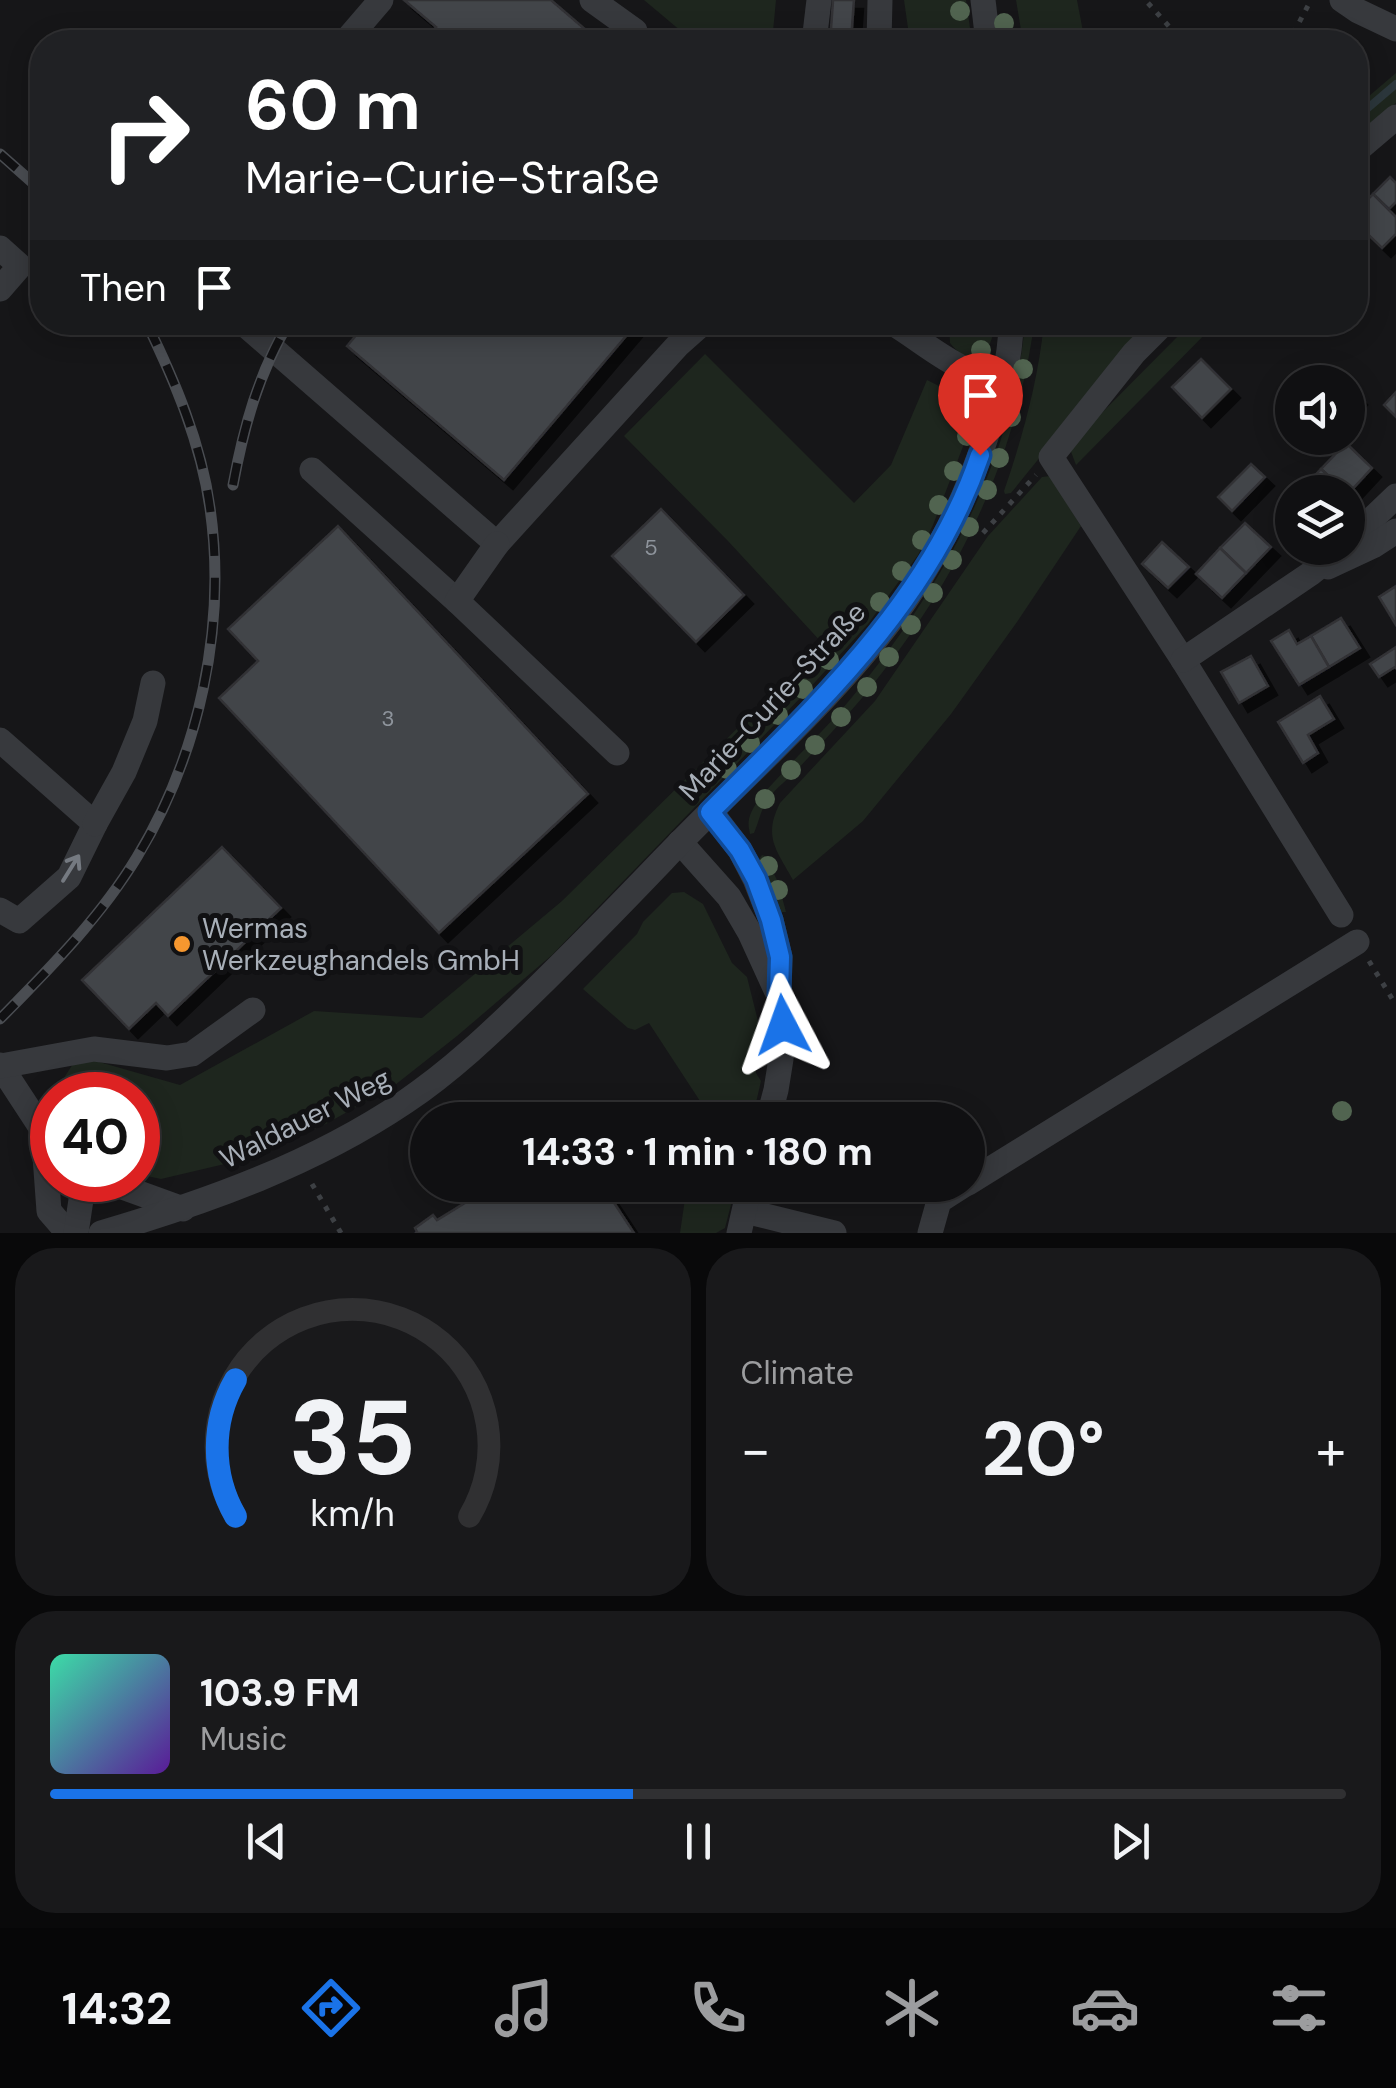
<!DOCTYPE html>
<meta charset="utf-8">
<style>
:root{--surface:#101012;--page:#19191b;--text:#f1f3f6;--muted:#9c9d9f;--line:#303032;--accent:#1a73e8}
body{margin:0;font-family:"DM Sans",sans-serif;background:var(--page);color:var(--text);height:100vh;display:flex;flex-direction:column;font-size:38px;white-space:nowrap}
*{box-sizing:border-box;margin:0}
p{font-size:32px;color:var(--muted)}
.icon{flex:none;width:55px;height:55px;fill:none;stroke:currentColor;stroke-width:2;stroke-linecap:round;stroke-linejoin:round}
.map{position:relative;height:1233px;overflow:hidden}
.sheet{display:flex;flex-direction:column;gap:15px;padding:15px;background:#09090a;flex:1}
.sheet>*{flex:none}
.hud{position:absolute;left:30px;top:30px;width:1338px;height:305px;border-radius:40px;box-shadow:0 5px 25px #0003,0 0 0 2px var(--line);background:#202124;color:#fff;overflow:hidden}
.controls{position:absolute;left:1275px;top:365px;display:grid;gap:20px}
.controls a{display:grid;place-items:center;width:90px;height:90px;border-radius:50%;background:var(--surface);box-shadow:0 5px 25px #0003,0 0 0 2px var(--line);font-size:50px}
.speed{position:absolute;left:30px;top:1072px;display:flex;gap:20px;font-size:50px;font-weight:700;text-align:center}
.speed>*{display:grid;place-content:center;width:130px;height:130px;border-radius:50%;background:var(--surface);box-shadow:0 5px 25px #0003,0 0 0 2px var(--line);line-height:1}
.speed .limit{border:15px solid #d22;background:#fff;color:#111}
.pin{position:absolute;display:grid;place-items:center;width:85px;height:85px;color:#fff;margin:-102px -42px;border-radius:50% 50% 50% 0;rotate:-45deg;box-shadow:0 0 10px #0007}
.pin .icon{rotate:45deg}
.me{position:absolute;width:110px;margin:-55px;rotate:356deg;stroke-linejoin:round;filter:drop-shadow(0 0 8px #0008)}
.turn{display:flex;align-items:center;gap:35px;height:210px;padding:0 50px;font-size:45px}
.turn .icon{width:130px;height:130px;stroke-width:2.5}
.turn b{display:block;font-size:70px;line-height:85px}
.then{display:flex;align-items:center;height:95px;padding:0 50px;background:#0003;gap:20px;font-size:38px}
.big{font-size:75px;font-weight:700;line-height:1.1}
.sheet .widget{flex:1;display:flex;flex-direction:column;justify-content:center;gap:15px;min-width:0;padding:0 35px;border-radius:40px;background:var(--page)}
.sheet .dial{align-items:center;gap:0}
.dial svg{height:260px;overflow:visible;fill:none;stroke:var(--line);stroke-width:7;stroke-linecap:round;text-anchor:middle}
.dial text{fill:var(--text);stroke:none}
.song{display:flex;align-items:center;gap:30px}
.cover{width:120px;height:120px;border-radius:15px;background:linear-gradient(135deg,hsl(160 70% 55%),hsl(270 70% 35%))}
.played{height:10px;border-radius:5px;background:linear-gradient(90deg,var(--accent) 45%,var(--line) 45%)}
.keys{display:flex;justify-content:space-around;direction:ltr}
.heat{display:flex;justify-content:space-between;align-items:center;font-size:55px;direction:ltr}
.sheet .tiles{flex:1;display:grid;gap:15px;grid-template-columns:1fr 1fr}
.widget:last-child{grid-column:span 2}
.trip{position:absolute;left:410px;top:1102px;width:575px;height:100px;border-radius:50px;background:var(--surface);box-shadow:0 5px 25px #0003,0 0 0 2px var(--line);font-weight:700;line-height:100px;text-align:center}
.dock{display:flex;height:160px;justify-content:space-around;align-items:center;background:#060607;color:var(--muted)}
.dock .icon{width:70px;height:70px}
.dock .on{color:var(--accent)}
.dock b{font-size:45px;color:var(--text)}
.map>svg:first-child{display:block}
.green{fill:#1e261e}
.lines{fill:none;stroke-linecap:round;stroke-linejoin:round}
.stream{stroke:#2c373c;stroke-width:8}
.building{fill:#424448;stroke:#303034;stroke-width:2.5;filter:url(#shadow)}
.path{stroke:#3d4044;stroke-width:5;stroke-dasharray:5 8;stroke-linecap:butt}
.minor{stroke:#37393d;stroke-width:25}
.rail-casing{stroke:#4a4d52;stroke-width:11}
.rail{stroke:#111113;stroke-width:8;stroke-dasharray:22;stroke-linecap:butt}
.tree{fill:#516450}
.oneway{stroke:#757a81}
.route-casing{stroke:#114b97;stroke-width:25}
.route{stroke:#1a73e8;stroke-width:18}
.poi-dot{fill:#f6972f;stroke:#111113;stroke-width:4}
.labels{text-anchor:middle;stroke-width:10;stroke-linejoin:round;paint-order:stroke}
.number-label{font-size:22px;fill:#8e949c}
.street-label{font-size:28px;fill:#a8afb8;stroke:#111113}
.poi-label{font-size:28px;fill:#a8afb8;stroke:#111113;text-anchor:start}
</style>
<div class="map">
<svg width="1396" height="1233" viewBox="0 0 1396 1233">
<defs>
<filter id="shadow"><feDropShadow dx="9" dy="9" stdDeviation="0" flood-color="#0009"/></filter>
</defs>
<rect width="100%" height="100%" fill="#161618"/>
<!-- green -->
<g class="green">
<polygon points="644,0 776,0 772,42 694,42"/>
<polygon points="904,0 966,0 972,42 910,42"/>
<polygon points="1016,0 1077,0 1085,42 1023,42"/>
<polygon points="1396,73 1396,103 1355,138 1355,108"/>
<path d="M949,323H995C992,352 975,374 950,343Z"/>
<path d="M1025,323H1034L1032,338C1010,476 951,590 862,698C841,723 818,747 796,771C786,781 771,792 765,804C760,813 758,824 754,833L750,834C749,828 748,825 749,819C754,800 773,784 785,770C809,744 835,719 857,691C943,585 1013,461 1025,323Z"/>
<path d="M1044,323H1149L1011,493L1005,494L1004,491C1023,436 1038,381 1044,323Z"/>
<polygon points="1191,323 1216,323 1076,465 1070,449 1071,444"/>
<polygon points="705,354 854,503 891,465 927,380 947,390 955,400 967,436 933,525 918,555 868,624 806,692 552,955 457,1036 395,1085 324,1125 229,1163 161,1179 138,1174 138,1095 53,1095 78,1056 180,1085 314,1011 422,1018 562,901 823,644 728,541 624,436"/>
<path d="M1050,476L1081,526L1017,622L951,714L863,821L793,880C776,849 763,837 780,803L875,701L988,536L1042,477Z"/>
<polygon points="762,855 765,856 778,882 786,912 781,912 759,859"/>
<polygon points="684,892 703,904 732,963 747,977 758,1021 756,1073 761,1081 752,1120 689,1120 686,1111 700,1101 649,1023 635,1030 628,1028 583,989 637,934 643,922 672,893"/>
<polygon points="687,1185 736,1185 725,1228 716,1233 680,1233"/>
</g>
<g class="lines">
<!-- stream -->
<polyline class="stream" points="1355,119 1396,84"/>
</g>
<!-- building -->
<g class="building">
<polygon points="404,0 551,0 600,42 431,42 426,38 436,27"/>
<polygon points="833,0 854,0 851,42 830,42"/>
<polygon points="1390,177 1396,183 1396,202 1389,209 1373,194"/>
<polygon points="1373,194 1396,217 1396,234 1382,248 1355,222 1355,212"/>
<polygon points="367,322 638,322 504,480 347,346"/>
<polygon points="1201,359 1231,389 1202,418 1172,387"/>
<polygon points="1348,385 1358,396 1348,406"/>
<polygon points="1396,392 1396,417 1384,405"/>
<polygon points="1346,443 1372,468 1348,494 1321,469"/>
<polygon points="1251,464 1265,477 1232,511 1218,497"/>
<polygon points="1321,469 1346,492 1299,492"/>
<polygon points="661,509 744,595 696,642 612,556"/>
<polygon points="1245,523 1271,547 1246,573 1220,548"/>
<polygon points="338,526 588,794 439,933 219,698 258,661 228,629"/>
<polygon points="1162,542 1189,567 1168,588 1142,564"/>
<polygon points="1220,548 1246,573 1222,598 1196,574"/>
<polygon points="1396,586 1396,625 1379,597"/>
<polygon points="1341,618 1360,648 1329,667 1311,636"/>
<polygon points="1289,630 1297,644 1311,636 1329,667 1299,685 1271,641"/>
<polygon points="1396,647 1396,668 1395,667 1379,677 1370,664"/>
<polygon points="1251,656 1268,686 1239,703 1221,672"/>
<polygon points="1320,696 1334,719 1308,735 1318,753 1303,763 1278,722"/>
<polygon points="222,847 281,908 168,1016 156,1003 129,1029 82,980"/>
<polygon points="622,1106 628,1116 643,1107 651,1120 599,1120"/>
<polygon points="494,1185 611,1185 605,1189 634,1233 415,1233 417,1232 415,1228 433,1215 437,1220"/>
</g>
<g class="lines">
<!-- path -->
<g class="path">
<polyline points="1148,3 1183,42"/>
<polyline points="1284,42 1292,36 1311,0"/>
<polyline points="983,533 1036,475"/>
<polyline points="1369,961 1396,1005"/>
<polyline points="312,1184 341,1233"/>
</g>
<!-- minor -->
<g class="minor">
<polyline points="592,0 635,31"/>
<polyline points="983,0 988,42"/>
<polyline points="1342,0 1358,11 1396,29"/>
<polyline points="345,42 381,0"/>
<polyline points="814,42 819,0"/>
<polyline points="879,42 880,0"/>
<polyline points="1355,152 1396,117"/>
<polyline points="0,248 20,266 0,289"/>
<polyline points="242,322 497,544 677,346 704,322"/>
<path d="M891,322C916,337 939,357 965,369C977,374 991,376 1004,380"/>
<polyline points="1165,322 1134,353 1051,457 1183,660 1341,915"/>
<polyline points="312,470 457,601"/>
<polyline points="1348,542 1396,496"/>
<polyline points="497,544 457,601 617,753"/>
<polyline points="1328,567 1373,546 1396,531"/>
<polyline points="1183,660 1310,574 1342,548"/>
<polyline points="0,740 95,824 69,877 19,921 0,910"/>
<polyline points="711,812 740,850 755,879 771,920 780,957 779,995 783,1025 781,1059 776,1090 768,1120"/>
<polyline points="95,824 124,772 145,721 153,683"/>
<polyline points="680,842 729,897 750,933 777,992"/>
<polyline points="0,1065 49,1140"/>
<polyline points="1,1066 94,1049 167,1058 192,1054 253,1010"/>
<polyline points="43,1129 49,1211 68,1233"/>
<polyline points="75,1180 82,1193 76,1233"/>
<polyline points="103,1180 183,1209"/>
<polyline points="968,1183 1357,942"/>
<polyline points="745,1211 834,1233"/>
<path d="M101,1233C207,1202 313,1164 405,1102C451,1071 491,1033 531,994C576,950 620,905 663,860C744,775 837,697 905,601C940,551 966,497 985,440C998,402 1011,362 1011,322"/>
<polyline points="739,1233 750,1185"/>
<polyline points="930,1233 939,1201 964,1185"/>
</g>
<defs>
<g id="rail">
<polyline points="0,154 42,191"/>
<path d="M233,485C244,426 258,375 289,322"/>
<path d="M0,1019C49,969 100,918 137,857C199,755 227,627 210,508C201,443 175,381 146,322"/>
</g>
</defs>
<!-- rail casing -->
<use href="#rail" class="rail-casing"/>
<!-- rail -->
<use href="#rail" class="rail"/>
</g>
<!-- trees -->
<g class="tree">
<circle cx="960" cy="11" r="10"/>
<circle cx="1004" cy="23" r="10"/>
<circle cx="981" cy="350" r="10"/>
<circle cx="1023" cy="369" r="10"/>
<circle cx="968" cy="394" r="10"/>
<circle cx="1011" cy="417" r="10"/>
<circle cx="967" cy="436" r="10"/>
<circle cx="999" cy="458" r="10"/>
<circle cx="954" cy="471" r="10"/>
<circle cx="987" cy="490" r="10"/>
<circle cx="939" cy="505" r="10"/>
<circle cx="969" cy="527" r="10"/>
<circle cx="922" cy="540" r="10"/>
<circle cx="952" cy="560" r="10"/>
<circle cx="902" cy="571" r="10"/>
<circle cx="933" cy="593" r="10"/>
<circle cx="880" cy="602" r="10"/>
<circle cx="911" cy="625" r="10"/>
<circle cx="889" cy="657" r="10"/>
<circle cx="829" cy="660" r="10"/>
<circle cx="867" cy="687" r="10"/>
<circle cx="803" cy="689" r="10"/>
<circle cx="778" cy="715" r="10"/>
<circle cx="841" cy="717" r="10"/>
<circle cx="750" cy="743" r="10"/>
<circle cx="815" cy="745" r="10"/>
<circle cx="727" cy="769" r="10"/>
<circle cx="791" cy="770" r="10"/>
<circle cx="765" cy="799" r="10"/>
<circle cx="768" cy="866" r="10"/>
<circle cx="778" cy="890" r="10"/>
<circle cx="1342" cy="1111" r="10"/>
</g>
<!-- one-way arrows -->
<defs><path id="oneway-shaft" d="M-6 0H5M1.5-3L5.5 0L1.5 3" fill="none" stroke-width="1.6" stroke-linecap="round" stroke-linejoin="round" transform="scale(2.5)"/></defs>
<use class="oneway" href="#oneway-shaft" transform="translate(71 868) rotate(-58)"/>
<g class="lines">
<defs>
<path id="route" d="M783,1025L779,994L780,957L771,920L756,879L740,850L710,812C816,706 931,601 980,455"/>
</defs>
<!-- route casing -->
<use href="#route" class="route-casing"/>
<!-- route -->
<use href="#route" class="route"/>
</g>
<!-- markers -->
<circle class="poi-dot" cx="182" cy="944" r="10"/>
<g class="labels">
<!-- number labels -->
<g class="number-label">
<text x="651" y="555">5</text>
<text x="388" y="726">3</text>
</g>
<!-- street labels -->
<g class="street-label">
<text transform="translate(772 701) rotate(-47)" y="10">Marie-Curie-Straße</text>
<text transform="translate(305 1118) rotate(-27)" y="10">Waldauer Weg</text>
</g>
<!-- poi labels -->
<g class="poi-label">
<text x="202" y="938">Wermas<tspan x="202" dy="32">Werkzeughandels GmbH</tspan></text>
</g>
</g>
</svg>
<div class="controls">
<a><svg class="icon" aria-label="sound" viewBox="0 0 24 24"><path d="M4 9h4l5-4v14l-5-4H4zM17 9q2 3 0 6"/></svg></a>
<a><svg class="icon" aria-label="layers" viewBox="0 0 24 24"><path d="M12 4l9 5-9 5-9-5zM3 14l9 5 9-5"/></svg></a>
</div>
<div class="speed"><div class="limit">40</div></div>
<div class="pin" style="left:980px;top:455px;background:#d93025"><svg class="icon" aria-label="arrive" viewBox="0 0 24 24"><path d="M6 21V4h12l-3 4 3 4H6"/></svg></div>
<svg class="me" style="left:783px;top:1025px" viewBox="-20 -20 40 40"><path d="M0-17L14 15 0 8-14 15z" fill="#1a73e8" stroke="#fff" stroke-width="4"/></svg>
<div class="trip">14:33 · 1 min · 180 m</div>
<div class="hud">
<div class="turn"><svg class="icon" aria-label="right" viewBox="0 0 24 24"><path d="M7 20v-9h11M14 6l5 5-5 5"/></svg><div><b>60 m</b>Marie-Curie-Straße</div></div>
<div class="then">Then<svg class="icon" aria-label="arrive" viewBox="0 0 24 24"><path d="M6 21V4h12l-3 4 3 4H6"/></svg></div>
</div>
</div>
<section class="sheet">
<div class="tiles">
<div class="widget dial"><svg viewBox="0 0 100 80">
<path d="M14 69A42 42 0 1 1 86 69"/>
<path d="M14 69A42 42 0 0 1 14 27" stroke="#1a73e8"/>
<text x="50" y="56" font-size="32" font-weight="700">35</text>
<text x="50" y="72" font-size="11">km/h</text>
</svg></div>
<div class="widget"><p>Climate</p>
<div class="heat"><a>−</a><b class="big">20°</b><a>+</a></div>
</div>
<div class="widget">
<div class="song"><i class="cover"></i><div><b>103.9 FM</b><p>Music</p></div></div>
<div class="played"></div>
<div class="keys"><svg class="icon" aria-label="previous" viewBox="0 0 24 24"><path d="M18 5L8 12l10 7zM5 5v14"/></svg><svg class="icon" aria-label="pause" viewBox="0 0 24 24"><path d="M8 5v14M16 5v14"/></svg><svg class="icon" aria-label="next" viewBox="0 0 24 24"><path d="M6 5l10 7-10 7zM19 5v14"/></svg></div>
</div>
</div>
</section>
<nav class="dock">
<b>14:32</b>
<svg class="icon on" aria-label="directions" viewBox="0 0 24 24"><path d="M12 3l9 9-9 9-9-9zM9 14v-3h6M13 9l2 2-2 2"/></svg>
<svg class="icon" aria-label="music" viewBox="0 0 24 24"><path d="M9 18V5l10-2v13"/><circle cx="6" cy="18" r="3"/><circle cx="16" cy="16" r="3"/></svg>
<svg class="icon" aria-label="phone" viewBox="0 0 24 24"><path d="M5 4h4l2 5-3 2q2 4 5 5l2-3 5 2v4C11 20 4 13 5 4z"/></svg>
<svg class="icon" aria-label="climate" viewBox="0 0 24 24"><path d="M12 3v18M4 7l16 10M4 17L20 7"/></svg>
<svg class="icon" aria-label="car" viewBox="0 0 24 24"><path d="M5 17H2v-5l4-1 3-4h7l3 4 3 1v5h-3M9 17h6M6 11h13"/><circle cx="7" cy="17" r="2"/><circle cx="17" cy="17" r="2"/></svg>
<svg class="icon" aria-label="filters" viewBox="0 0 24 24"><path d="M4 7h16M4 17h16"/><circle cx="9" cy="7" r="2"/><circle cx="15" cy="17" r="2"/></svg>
</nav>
